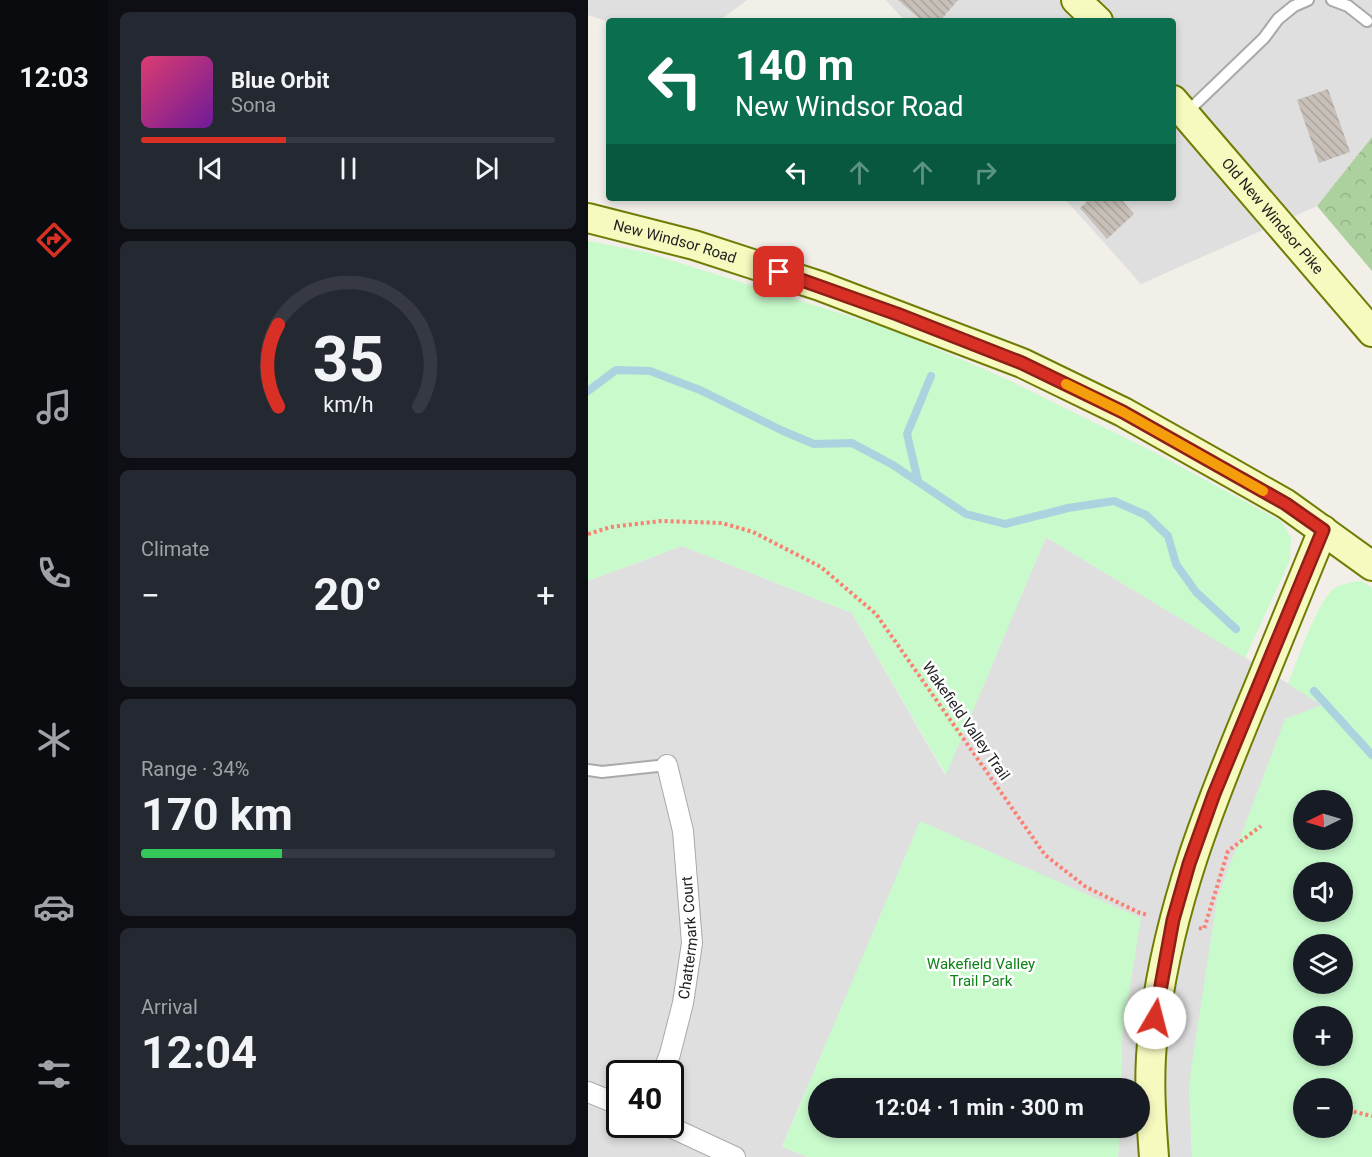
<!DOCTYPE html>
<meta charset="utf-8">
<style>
:root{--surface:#171b24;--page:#242831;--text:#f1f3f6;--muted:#9ea1a6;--line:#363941;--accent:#d93025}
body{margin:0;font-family:Roboto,sans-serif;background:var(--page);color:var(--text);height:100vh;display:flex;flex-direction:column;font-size:22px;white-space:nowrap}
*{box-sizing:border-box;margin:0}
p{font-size:20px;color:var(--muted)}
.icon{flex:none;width:33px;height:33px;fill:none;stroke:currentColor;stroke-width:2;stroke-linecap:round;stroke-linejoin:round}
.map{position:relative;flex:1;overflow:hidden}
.drawer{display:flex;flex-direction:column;gap:12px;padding:12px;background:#0d0f14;width:480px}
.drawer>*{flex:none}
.hud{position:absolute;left:18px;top:18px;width:570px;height:183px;border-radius:6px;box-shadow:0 3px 9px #0003;background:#0b6e4f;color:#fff;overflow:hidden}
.needle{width:39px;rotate:265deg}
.controls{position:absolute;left:705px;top:790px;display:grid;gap:12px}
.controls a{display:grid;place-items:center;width:60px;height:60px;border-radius:50%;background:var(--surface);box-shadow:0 3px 9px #0003;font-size:30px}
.speed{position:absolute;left:18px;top:1060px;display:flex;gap:12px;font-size:30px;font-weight:700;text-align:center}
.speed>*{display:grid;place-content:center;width:78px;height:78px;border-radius:50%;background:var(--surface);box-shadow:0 3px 9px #0003;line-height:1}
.speed .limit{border:3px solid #111;border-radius:9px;background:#fff;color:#111}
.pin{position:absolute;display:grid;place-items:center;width:51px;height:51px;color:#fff;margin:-26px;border-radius:12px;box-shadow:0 3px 9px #0006}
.me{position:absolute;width:66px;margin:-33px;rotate:8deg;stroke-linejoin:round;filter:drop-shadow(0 0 4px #0008)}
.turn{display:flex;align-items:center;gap:21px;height:126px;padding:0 30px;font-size:27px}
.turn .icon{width:78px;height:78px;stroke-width:2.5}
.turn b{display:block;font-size:42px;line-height:51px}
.lanes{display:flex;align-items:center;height:57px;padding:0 30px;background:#0003;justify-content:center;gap:30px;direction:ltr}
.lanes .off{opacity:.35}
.big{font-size:45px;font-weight:700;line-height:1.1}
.drawer .tile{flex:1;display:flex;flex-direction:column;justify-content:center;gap:9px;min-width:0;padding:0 21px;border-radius:9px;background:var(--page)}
.drawer .dial{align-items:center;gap:0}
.dial svg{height:156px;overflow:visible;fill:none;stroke:var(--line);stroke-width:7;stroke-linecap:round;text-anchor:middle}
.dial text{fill:var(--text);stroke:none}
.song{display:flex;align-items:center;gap:18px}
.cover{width:72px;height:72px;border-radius:9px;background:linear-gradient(135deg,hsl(340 70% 55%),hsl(280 70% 35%))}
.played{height:6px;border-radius:3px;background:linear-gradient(90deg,var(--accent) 35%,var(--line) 35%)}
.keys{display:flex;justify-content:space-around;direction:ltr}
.heat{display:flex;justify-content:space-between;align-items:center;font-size:33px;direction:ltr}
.charge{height:9px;border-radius:4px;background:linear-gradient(90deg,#34c759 34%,var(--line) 0)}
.trip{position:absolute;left:220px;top:1078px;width:342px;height:60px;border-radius:30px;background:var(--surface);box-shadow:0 3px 9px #0003;font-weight:700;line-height:60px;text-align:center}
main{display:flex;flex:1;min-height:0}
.dock{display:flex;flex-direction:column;width:108px;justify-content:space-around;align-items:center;background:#090b0e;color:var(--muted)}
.dock .icon{width:42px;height:42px}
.dock .on{color:var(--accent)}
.dock b{font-size:27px;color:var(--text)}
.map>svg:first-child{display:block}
.residential{fill:#e0dfdf;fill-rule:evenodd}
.forest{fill:url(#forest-crowns)}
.park{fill:#c8facc;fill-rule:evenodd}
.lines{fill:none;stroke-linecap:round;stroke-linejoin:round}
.stream{stroke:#aad3df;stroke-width:8}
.building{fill:url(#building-back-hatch)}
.lane-casing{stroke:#a9a9a9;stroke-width:14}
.street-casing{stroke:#a9a9a9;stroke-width:22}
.secondary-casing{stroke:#707d05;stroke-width:32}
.path{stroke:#fa8072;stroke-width:4;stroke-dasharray:3 3;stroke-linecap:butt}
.lane{stroke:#fff;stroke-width:10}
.street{stroke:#fff;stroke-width:20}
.secondary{stroke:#f7fabf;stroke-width:28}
.route-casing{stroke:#8d1f18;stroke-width:15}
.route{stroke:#d93025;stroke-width:10}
.slow{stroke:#f59e0b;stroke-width:10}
.labels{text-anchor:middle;stroke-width:5;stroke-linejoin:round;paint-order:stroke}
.street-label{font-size:15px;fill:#222;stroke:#fff}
.park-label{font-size:15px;fill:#0c8416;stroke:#fff}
</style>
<main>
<nav class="dock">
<b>12:03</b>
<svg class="icon on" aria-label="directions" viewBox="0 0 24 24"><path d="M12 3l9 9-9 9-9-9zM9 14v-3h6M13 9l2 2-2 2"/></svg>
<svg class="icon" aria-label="music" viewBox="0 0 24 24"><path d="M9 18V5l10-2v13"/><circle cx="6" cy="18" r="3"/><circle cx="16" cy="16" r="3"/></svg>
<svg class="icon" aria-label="phone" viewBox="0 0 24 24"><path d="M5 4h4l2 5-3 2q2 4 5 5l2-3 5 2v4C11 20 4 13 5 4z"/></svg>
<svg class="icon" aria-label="climate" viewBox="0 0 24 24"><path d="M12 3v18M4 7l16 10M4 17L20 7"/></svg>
<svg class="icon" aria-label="car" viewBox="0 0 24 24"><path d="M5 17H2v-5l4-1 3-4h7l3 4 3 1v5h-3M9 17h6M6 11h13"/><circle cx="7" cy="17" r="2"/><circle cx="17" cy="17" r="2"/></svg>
<svg class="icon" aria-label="filters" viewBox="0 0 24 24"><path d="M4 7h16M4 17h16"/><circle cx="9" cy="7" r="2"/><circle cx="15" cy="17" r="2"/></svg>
</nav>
<section class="drawer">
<div class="tile">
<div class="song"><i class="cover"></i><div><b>Blue Orbit</b><p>Sona</p></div></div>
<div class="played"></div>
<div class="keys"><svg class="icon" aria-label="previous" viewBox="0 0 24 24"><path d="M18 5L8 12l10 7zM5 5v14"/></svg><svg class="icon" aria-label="pause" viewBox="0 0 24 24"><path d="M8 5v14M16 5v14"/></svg><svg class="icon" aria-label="next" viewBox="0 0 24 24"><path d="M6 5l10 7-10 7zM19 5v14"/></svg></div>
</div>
<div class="tile dial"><svg viewBox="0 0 100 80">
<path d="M14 69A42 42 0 1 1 86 69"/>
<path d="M14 69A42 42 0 0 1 14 27" stroke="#d93025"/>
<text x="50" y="56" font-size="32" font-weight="700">35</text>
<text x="50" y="72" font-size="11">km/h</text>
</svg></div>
<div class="tile"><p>Climate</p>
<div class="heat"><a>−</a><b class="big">20°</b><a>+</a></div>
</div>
<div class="tile"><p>Range · 34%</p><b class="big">170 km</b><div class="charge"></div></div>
<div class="tile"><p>Arrival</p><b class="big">12:04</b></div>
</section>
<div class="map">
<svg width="784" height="1157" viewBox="0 0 784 1157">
<defs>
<pattern id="forest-crowns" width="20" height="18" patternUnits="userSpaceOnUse" patternTransform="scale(1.5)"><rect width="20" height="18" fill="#add19e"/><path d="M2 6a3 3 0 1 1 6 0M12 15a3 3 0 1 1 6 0" fill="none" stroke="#95b388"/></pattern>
<pattern id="building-back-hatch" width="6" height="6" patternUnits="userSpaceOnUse" patternTransform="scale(1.5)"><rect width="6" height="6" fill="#c7bfb8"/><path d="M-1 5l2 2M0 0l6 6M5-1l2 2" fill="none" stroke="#aba49e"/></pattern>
</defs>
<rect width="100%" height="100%" fill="#f2efe9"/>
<!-- residential -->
<g class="residential">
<polygon points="0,0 159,0 131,21 21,22 0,15"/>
<polygon points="298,0 784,0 784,137 729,206 553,284 476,198 585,198 585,21 317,21"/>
<path d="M458,537L734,704L601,1083L604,1157H530L532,1128H552V1089H533L534,1037L333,822L194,1146L220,1157H0V581L94,546L264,613L357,775ZM32,1074H82V1125H32Z"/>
</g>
<!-- forest -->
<polygon class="forest" points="784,137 784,271 729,206"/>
<!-- park -->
<g class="park">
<polygon points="0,241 57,252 302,329 414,377 560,449 693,521 703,537 702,560 657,658 458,537 358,775 264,613 94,546 0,581"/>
<path d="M774,581L784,588V1157H604L601,1083L629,899L697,719L734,705L700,684C709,663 730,598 747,588C756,583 765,582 774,581ZM716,801H754V840H716ZM716,873H754V912H716ZM716,945H754V984H716ZM716,1017H754V1056H716ZM716,1089H754V1128H716Z"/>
<polygon points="332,821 553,918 534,1037 533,1089 231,1089 231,1128 532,1128 530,1157 220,1157 194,1147"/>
</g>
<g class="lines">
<!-- stream -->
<g class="stream">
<polyline points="0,391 28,370 62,371 112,390 195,431 226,444 264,443 305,465 378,514 417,524 480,508 526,501 558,515 580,536 588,564 608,592 648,629"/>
<polyline points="330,481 319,434 343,376"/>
<polyline points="726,691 784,755"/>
</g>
</g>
<!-- building -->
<g class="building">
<polygon points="310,0 370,0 352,21 334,21"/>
<polygon points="740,89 762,152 731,163 709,100"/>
<polygon points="503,198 532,198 546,214 519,239 492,208"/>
</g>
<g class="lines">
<defs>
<g id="lane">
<polyline points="744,0 760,6 779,21"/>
<polyline points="598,113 676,38 690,19 706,6 720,0"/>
<polyline points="0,770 14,772 79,765"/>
</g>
<g id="street">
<path id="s1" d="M74,1074L82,1054L95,1003L104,943L95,831L79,765"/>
<polyline points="0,1092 32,1105"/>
<polyline points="78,1125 147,1157"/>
</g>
<g id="secondary">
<polyline points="488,0 510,21"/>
<path id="s2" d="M585,100L784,332"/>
<path id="s3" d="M0,218L106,245L232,286L434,363L535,412L638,470L698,504L784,566"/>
<path d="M566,1157C563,1118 560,1073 565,1035C579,909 622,804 670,689C692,636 713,583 735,530"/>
</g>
</defs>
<!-- lane casing -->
<use href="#lane" class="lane-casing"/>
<!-- street casing -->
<use href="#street" class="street-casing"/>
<!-- secondary casing -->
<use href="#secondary" class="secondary-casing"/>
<!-- path -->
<g class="path">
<polyline points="0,534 23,527 73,521 134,523 165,532 233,567 288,614 457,855 498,887 552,913 560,915"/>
<polyline points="611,928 616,929 640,851 673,826"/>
<polyline points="754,1109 784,1116"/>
</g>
<!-- lane -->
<use href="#lane" class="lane"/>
<!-- street -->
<use href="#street" class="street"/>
<!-- secondary -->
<use href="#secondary" class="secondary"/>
</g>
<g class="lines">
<defs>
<polyline id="route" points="191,272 309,314 434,363 535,412 698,504 735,530 626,794 601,864 585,920 567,1018"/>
</defs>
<!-- route casing -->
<use href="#route" class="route-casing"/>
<!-- route -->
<use href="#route" class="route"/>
<!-- slow -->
<polyline class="slow" points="478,384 535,412 675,491"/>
</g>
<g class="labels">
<!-- street labels -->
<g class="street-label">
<text dy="5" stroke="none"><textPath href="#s2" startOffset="153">Old New Windsor Pike</textPath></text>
<text dy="5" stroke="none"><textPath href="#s3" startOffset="90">New Windsor Road</textPath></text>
<text transform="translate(378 721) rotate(55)" y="5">Wakefield Valley Trail</text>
<text dy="5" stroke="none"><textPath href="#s1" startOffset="140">Chattermark Court</textPath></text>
</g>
<!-- park labels -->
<g class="park-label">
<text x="393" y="969">Wakefield Valley<tspan x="393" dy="17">Trail Park</tspan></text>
</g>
</g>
</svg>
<div class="controls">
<a><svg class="needle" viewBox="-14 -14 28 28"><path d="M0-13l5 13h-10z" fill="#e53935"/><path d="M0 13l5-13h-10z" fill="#9ea1a6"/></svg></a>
<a><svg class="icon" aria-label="sound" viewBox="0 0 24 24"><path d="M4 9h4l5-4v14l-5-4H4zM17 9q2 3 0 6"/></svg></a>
<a><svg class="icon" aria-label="layers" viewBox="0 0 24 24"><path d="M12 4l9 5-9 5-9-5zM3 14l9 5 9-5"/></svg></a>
<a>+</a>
<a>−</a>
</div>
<div class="speed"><div class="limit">40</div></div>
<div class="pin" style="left:191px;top:272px;background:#d93025"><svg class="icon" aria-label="arrive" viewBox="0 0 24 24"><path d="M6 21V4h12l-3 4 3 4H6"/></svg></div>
<svg class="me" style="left:567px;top:1018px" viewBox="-20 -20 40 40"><circle r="19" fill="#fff"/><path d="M0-13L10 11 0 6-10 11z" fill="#d93025"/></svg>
<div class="trip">12:04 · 1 min · 300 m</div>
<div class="hud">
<div class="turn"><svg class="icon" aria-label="left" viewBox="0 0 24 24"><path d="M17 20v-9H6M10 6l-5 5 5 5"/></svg><div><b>140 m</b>New Windsor Road</div></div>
<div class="lanes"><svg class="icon" aria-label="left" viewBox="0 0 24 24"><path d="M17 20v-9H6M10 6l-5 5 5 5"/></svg><svg class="icon off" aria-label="ahead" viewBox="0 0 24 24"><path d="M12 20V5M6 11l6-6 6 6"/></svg><svg class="icon off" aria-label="ahead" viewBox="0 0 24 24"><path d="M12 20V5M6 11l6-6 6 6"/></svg><svg class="icon off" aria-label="right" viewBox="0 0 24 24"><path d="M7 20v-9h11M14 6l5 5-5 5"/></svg></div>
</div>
</div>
</main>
